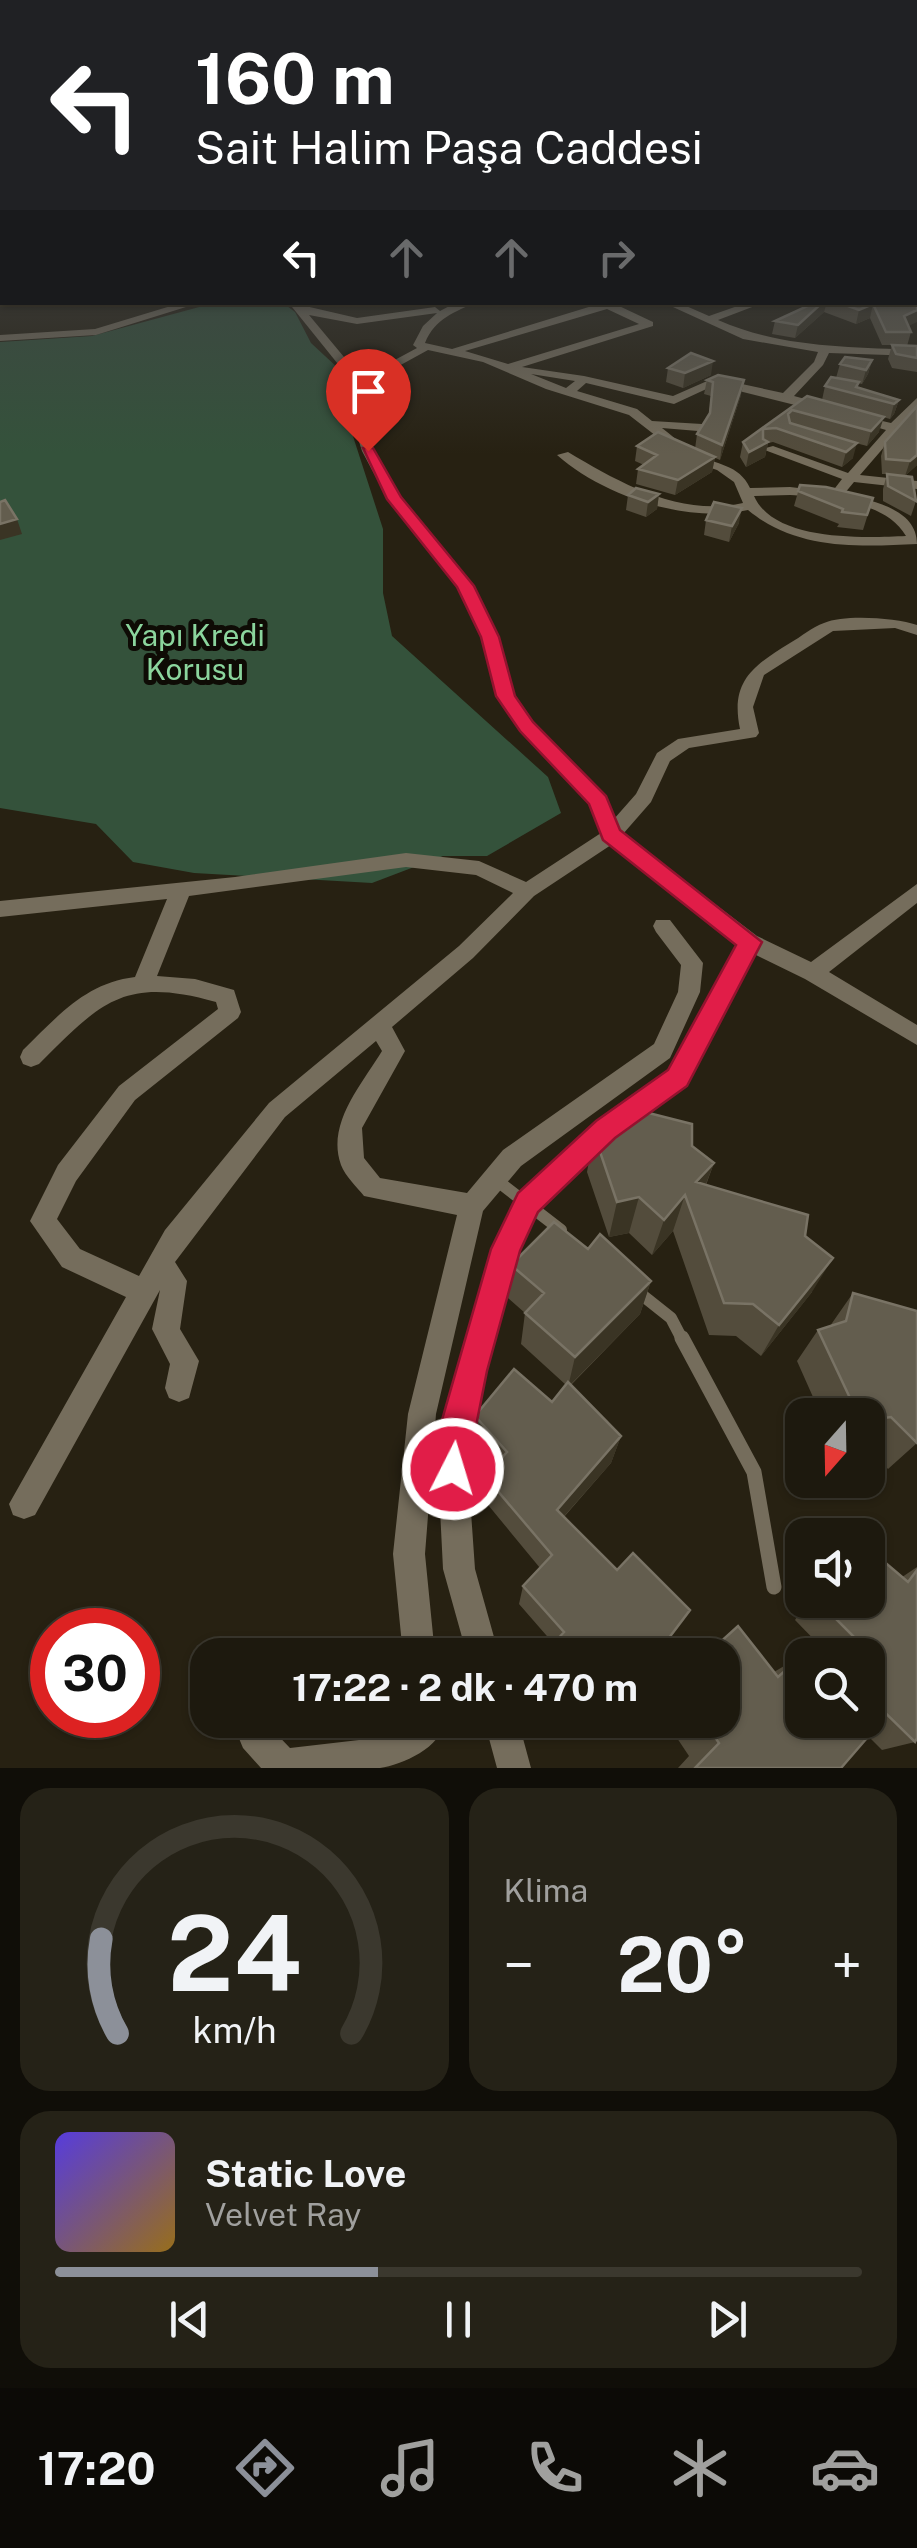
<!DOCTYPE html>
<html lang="tr">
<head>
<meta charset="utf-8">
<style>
  :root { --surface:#1d190e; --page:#252217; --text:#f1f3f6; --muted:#a0a09e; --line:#3b382e; --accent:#8c9099 }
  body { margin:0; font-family:"Public Sans",sans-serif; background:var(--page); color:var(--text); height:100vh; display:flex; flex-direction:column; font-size:38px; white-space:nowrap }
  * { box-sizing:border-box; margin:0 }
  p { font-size:32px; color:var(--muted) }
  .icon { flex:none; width:55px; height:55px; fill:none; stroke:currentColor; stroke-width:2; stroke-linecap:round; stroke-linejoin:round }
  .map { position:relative; height:1768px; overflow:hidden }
  .panel { display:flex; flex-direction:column; gap:20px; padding:20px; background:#100e08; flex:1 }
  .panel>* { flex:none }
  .top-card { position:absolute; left:0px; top:0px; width:918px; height:305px; box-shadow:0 2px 8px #0004,0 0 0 2px var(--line); background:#202124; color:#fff; overflow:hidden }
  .needle { width:65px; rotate:200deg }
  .controls { position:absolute; left:785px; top:1398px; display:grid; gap:20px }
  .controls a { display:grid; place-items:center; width:100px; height:100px; border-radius:20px; background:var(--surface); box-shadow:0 2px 8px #0004,0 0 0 2px var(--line); font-size:50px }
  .speed { position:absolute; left:30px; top:1608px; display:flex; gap:20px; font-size:50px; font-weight:700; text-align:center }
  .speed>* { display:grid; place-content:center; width:130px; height:130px; border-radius:50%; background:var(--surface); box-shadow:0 2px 8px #0004,0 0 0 2px var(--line); line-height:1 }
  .speed .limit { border:15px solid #d22; background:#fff; color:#111 }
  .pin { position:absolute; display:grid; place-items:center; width:85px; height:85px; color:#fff; margin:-102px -42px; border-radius:50% 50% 50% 0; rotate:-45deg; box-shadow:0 0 10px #0007 }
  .pin .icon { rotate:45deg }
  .me { position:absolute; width:110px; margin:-55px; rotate:5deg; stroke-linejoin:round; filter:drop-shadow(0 0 8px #0008) }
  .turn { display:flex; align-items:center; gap:35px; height:210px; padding:0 30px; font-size:45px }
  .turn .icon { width:130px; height:130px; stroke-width:2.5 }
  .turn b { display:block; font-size:70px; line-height:85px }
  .lanes { display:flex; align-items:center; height:95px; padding:0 30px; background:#0003; justify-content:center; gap:50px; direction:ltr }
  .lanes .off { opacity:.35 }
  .big { font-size:75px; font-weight:700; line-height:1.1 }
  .panel .tile { flex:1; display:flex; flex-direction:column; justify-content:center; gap:15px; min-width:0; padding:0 35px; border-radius:30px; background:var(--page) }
  .panel .dial { align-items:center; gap:0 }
  .dial svg { height:260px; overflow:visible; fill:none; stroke:var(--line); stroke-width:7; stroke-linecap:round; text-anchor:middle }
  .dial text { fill:var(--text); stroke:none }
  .song { display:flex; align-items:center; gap:30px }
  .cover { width:120px; height:120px; border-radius:15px; background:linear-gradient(135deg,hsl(250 70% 55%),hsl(40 70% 35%)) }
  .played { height:10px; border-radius:5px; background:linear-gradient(90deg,var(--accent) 40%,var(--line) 40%) }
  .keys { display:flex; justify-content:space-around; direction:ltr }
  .heat { display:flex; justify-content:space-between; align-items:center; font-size:55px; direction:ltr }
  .panel .tiles { flex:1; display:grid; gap:20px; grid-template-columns:1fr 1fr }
  .tile:last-child { grid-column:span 2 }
  .trip { position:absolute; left:190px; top:1638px; width:550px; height:100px; border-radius:30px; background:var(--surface); box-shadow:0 2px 8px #0004,0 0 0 2px var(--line); font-weight:700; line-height:100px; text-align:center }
  .dock { display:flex; height:160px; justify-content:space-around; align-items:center; background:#0c0a06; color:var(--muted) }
  .dock .icon { width:70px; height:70px }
  .dock .on { color:var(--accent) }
  .dock b { font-size:45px; color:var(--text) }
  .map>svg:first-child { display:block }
</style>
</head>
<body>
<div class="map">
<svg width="917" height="1768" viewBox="0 0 917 1768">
  <rect width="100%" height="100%" fill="#272112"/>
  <!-- green -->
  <path fill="#34523b" d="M214,303H283L295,312L311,343L353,382L366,405L350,427L383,529V593L392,636L548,777L561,813L487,856H443L372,883L194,873L133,862L96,824L0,808V342L92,336Z"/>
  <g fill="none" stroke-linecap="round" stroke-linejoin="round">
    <!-- lane-far1 -->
    <path stroke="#756d5c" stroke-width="12" d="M495,1179L561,1230
      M637,1291L671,1318L683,1341"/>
    <!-- lane -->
    <path stroke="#756d5c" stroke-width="15" d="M682,1338L754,1472L774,1587"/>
    <!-- street -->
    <path fill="#756d5c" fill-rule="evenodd" d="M917,215V221L915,222V216Z
      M915,287H917V293H915Z
      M184,302H202L96,335L0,341V335L95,329Z
      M288,302L357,318L435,307L440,311L457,302H477C455,312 435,318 425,343L452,349L605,302H623L617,305L653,322V326L522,367L584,376L673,396L714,378L783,393L814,362L818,352L743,339L662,302H677L709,316L749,302H765L718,320C781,348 849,347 917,350V356L829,353L823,365L794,396L827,405V411L823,412L715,385L674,404L586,383L577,391L637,409L652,421L702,424L704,427L698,431L662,428C673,436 684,447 696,454C716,465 739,464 750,488L790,487L832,492L842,479L762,449L773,446L848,473L886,430L852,420V414L891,423L917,398V409L860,475L917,481V489L854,482L844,494C873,501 917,509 917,544C858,547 796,550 748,510C688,524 603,496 557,455L568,452C620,483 680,517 743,503L734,482L717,470L687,460L629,415L546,389L483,362L428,350L397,367L355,370L366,384V426L374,451L400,498L473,586L498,637L513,696L533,723L605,796L614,819L636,794L657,753L678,739L740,729C730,681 753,666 790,643C801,637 812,627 824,623C845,614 896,618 917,625V635L895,628L833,631L764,675L753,707L759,733L756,737L689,748L670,761L651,802L623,834L757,936L811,962L917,884V903L829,972L917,1025V1045L805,979L754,954L686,1085L614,1137L537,1210L517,1251L472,1419L468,1469L475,1569L499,1655H467L443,1569L438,1469L444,1419L492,1249L519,1194L596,1121L670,1071L738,944L611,845L534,896L473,958L392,1027L405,1051L362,1128L364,1158L380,1178L467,1193L503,1150L654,1044L678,992L681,965L656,932L653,926L656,920H670L703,963L700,992L670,1058L521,1166L483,1211L436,1414L425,1554L435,1655H403L393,1554L408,1414L457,1215L364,1196C357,1187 345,1176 341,1165C326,1124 362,1084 382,1051L376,1041L285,1117L175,1262L187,1281L180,1329L199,1361L189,1398L179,1402L169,1398L165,1388L170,1364L152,1329L160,1290L35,1515L24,1519L13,1515L9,1504L126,1297L62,1267L30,1221L58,1165L119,1086L218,1009L216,1002C124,976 101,1002 39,1064L31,1067L23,1064L20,1057L23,1050C57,1017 85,983 135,977L167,899L0,917V901L235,877L406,853L479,861L526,882L601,833L590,804L521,731L497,696L482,637L458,587L389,502L362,451L354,426V384ZM607,309L639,324L508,364L465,351ZM437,313L423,326L413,345L417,348L391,362L349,363L309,315L357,324ZM531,374L575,381L566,388ZM790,495C827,498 885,500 906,536C864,538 774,542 754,496ZM406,867L476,875L513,893L459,946L269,1103L165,1230L139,1276L80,1249L57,1219L76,1181L135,1100L238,1018L241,1012L234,990L195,979L157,976L189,896Z
      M491,302H525L520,305Z
      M252,1720L267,1724L290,1748L359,1740L386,1732L407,1720H443C445,1746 402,1765 380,1768C342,1768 300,1768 261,1768L243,1748L238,1736L243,1724Z
      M484,1720H518L531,1768H497Z"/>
    <!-- primary -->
    <path fill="#5c7d96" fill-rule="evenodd" d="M0,270H2V280H0Z"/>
  </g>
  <!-- wall -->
  <path fill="#534c3c" d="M915,240L917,241V286H915Z
    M816,302H910L908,326L911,332L907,346H917V372L892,368L888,359L892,345H882L870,318L856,324L824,312L795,338L772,334L775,321Z
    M872,360L868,374L862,384L858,383L857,387L899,400L894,414L890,419L825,401L879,432L867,446L848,441L853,458L842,467L773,442L768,443L765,457L746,467L740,457L743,442L807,396L822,400L825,386L836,378L840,364Z
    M668,368L711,375L683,388L666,382Z
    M707,380L741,395L720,460L709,455L715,457L712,472L675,495L636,484L638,469L644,465L635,461L637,446L695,449L697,434L709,416L711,396L704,394Z
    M885,442L917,465L905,476L916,501L911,516L883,501V489L887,474H882L881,456Z
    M800,485L873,498L863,530L837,527L839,524L794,506Z
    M659,494L657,509L646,517L626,510L628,495Z
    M706,520L739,523L729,542L704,535Z
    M594,1134L692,1146L714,1163L706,1185L805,1236L812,1292L761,1356L736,1336L709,1335L673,1231L652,1255L629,1233L609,1237L587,1172Z
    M588,1249L651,1281L640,1314L571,1385L621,1436L611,1463L564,1517L617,1570L553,1643L519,1604L523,1586L540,1568L484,1500L485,1476L494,1467L474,1443L475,1416L552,1402L566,1385L521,1344L525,1313L508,1298L511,1265Z
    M853,1293L917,1443L888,1469L868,1448V1415H821L797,1361L818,1330L830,1326Z
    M917,1567V1738L915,1742L882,1750L861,1729L841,1768H678L689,1756L665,1720H722V1655H703L738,1626L774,1672L806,1653L802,1720H868V1655H829L795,1620L808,1600H868Z
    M577,1720H607L590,1738Z"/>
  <!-- shaded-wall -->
  <path fill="#3a3424" d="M823,302H827L824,312L795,338L798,325Z
    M873,304L870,318L856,324L859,310Z
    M917,310V322L900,330L904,316Z
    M872,360L868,374L862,384L866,370Z
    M713,361L711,375L683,388L685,373Z
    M744,380L741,395L720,460L722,445Z
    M899,400L894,414L890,419L894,404Z
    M884,417L879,432L867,446L871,431Z
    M768,442L765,457L746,467L749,452Z
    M857,443L853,458L842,467L846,452Z
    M917,455V465L905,476L910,461Z
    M715,457L712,472L675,495L678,480Z
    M659,494L657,509L646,517L648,502Z
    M742,508L739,523L729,542L732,526Z
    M17,519L22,534L0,540V524Z
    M714,1163L700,1199L696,1182Z
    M685,1195L673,1231L652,1255L664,1220Z
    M639,1197L629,1233L609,1237L617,1202Z
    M833,1258L812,1292L761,1356L779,1325Z
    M651,1281L640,1314L568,1387L575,1357Z
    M621,1436L611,1463L550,1532L557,1510Z"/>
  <!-- building -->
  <path fill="#635d4e" stroke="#797365" stroke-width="2.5" d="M915,240L917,241V261H915Z
    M816,302H823L798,325L775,321Z
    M837,302H910L917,305V310L904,316L911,332H886L873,304L859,310Z
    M892,345L917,346V358L896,354Z
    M691,353L713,361L685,373L668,368Z
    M845,357L872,360L866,370L840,364Z
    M718,375L744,380L722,445L697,434L710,413L713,382L707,380Z
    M831,377L859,382L856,387L899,400L894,404L825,386Z
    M807,396L884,417L871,431L792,410L788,414L790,423L857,443L846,452L776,428L763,429V439L768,442L749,452L743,442Z
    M917,406V455L910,461L886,459L885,442Z
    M658,432L715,457L678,480L638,469L657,455L637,446Z
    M887,474L912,477L916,501L888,486Z
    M800,485L826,487L873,498L867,515L842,512L843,509L798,491Z
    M636,488L659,494L648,502L628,495Z
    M5,500L17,519L0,524V502Z
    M714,502L742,508L732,526L706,520Z
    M625,1107L692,1124V1146L714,1163L696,1182L808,1215L805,1236L833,1258L779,1325L753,1304L724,1303L685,1195L664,1220L639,1197L617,1202L594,1134L616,1130Z
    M554,1222L588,1249L600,1234L651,1281L575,1357L525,1313L544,1293L511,1265Z
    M853,1293L917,1311V1443L891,1417L868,1420V1415H858L818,1330L846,1321Z
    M514,1369L552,1402L568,1382L621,1436L557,1510L617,1570L633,1553L690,1610L656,1655H543L564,1632L523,1586L552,1555L485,1476L507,1452L475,1416Z
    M868,1548L908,1582L917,1570V1738L915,1742L868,1696V1655H860L865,1648L820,1603L821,1600H868Z
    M738,1626L778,1677L802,1656V1720H854L867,1738L841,1768H695L719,1743L703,1720H722V1655H706Z
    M594,1720H607L600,1728Z"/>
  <!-- sky -->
  <linearGradient id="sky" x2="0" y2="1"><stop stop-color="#15120a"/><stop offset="0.46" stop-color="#414344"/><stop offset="1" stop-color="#414344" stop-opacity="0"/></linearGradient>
  <rect width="917" height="454" fill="url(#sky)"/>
  <!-- route -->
  <path fill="#e11d48" stroke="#92132f" stroke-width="2.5" d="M363,448H373L401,497L474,586L499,637L515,696L533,722L606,796L620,830L762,942L687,1086L615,1138L538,1212L520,1251L487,1371L465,1481L453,1486L441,1481L436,1469L442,1420L491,1249L518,1193L596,1121L668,1070L736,945L603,840L589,804L520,731L496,696L481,637L457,587L387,499Z"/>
  <g text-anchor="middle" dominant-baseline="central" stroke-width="10" stroke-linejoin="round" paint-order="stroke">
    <!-- park labels -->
    <g font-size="30" fill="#8bd59d" stroke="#0e0b05">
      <text x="195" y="635">Yapı Kredi<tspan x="195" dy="34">Korusu</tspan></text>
    </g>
  </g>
</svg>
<div class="controls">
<a><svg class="needle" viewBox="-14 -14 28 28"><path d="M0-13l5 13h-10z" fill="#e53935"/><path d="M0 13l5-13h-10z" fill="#a0a09e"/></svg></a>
<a><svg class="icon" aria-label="sound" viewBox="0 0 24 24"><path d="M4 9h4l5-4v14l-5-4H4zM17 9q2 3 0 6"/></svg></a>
<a><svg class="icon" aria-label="search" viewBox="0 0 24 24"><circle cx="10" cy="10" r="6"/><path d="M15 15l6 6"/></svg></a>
</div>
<div class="speed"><div class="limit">30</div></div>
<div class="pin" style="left:368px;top:451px;background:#d93025"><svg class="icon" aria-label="arrive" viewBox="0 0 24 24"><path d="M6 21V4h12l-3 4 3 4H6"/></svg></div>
<svg class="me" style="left:453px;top:1469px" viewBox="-20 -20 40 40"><circle r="17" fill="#e11d48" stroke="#fff" stroke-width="3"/><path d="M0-11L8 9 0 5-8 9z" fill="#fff"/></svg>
<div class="trip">17:22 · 2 dk · 470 m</div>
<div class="top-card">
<div class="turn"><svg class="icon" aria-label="left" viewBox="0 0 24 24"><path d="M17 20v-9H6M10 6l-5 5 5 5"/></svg><div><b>160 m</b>Sait Halim Paşa Caddesi</div></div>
<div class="lanes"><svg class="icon" aria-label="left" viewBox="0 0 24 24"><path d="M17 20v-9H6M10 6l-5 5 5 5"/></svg><svg class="icon off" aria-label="ahead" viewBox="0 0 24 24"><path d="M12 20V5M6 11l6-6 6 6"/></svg><svg class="icon off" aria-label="ahead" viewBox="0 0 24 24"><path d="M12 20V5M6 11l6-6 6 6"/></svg><svg class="icon off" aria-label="right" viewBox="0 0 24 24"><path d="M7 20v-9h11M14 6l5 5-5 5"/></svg></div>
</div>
</div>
<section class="panel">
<div class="tiles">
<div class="tile dial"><svg viewBox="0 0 100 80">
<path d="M14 69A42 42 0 1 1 86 69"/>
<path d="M14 69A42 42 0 0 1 9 40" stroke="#8c9099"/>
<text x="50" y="56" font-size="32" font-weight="700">24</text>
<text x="50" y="72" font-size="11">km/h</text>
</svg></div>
<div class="tile"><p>Klima</p>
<div class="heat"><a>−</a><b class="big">20°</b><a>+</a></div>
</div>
<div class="tile">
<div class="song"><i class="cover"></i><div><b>Static Love</b><p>Velvet Ray</p></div></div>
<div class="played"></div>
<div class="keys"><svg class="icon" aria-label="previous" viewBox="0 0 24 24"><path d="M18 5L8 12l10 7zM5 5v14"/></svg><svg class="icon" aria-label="pause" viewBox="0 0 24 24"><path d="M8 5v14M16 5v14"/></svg><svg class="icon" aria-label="next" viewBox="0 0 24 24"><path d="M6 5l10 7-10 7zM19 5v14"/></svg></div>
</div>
</div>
</section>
<nav class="dock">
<b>17:20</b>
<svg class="icon on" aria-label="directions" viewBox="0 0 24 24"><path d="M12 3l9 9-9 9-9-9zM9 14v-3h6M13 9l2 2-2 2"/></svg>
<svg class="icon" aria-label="music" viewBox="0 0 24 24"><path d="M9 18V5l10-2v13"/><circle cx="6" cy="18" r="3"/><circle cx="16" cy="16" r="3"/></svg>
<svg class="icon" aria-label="phone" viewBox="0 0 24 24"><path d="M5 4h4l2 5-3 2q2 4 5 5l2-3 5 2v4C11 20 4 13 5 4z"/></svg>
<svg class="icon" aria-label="climate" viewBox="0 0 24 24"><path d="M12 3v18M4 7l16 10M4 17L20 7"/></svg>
<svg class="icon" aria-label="car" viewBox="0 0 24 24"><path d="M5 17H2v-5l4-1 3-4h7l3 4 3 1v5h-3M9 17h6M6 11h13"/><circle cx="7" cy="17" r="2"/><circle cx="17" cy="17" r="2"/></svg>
</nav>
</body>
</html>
